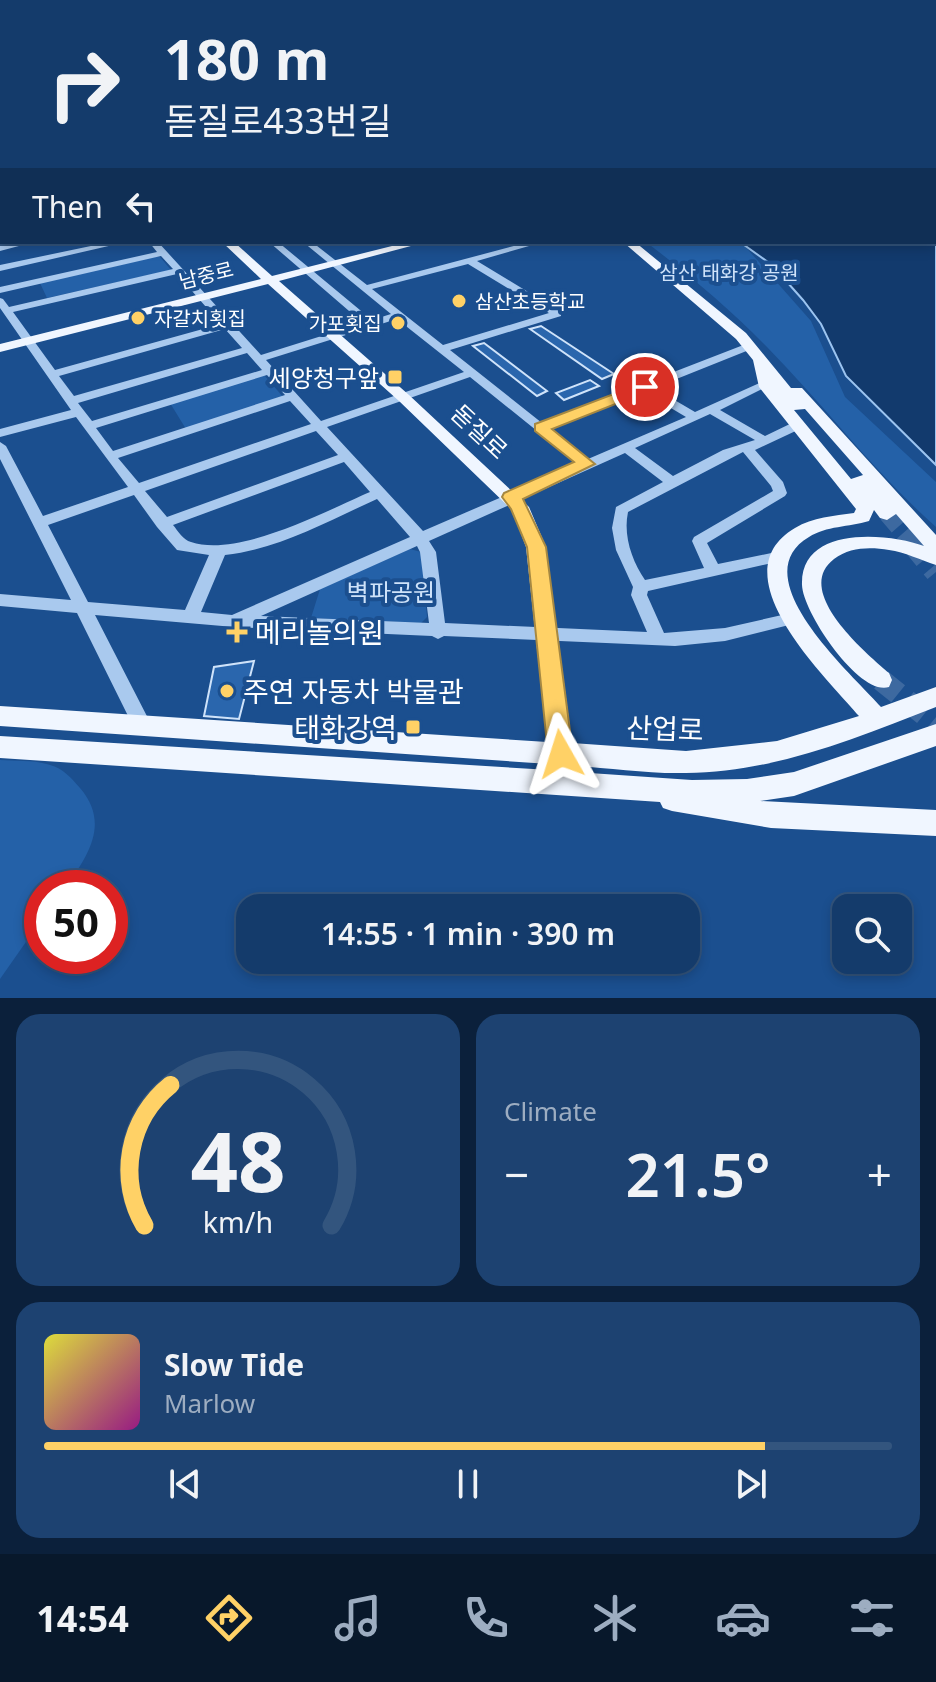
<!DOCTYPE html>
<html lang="en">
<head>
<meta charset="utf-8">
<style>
  :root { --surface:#143b6b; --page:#1d4271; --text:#f1f3f6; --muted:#9dadc1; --line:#33557e; --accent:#ffd166 }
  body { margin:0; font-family:"Noto Sans","Noto Sans KR",sans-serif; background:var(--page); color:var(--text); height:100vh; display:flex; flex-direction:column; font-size:30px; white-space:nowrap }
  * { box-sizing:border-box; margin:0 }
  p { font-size:26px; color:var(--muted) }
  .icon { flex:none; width:44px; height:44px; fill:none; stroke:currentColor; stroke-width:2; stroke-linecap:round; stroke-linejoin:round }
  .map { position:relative; height:998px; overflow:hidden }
  .details { display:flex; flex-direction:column; gap:16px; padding:16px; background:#0b203b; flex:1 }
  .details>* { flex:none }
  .hud { position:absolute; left:0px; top:0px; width:936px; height:244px; box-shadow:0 4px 12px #0003,0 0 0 2px var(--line); background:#143b6b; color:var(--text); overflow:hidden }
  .controls { position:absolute; left:832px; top:894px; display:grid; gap:16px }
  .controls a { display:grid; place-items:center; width:80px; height:80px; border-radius:16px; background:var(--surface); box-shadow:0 4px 12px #0003,0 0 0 2px var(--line); font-size:40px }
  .speed { position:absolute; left:24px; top:870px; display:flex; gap:16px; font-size:40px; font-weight:700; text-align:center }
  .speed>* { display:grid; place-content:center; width:104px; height:104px; border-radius:50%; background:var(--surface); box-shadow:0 4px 12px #0003,0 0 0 2px var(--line); line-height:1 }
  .speed .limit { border:12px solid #d22; background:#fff; color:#111 }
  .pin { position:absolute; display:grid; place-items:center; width:68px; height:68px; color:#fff; margin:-34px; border:4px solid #fff; border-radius:50%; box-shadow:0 2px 8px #0007 }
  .me { position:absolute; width:88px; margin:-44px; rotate:354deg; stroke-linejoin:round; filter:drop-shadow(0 0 6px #0008) }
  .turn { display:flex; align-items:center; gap:28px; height:168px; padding:0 32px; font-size:36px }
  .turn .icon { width:104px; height:104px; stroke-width:2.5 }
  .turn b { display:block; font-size:56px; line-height:68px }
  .then { display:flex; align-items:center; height:76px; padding:0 32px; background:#0003; gap:16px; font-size:30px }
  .big { font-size:60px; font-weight:600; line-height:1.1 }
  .details .widget { flex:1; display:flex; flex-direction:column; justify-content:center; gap:12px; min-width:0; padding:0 28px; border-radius:24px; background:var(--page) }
  .details .dial { align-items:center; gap:0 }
  .dial svg { height:208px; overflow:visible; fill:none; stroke:var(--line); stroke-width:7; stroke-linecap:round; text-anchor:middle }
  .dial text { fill:var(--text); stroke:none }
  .song { display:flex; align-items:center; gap:24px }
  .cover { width:96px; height:96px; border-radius:12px; background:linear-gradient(135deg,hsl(60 70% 55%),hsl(310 70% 35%)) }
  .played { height:8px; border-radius:4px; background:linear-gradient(90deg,var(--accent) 85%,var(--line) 85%) }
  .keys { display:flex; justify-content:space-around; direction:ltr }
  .heat { display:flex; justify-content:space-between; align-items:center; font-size:44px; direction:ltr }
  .details .tiles { flex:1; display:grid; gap:16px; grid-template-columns:1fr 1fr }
  .widget:last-child { grid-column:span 2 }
  .trip { position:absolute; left:236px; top:894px; width:464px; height:80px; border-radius:24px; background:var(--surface); box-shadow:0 4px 12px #0003,0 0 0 2px var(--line); font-weight:600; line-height:80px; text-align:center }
  .menu { display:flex; height:128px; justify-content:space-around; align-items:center; background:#08182b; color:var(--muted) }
  .menu .icon { width:56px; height:56px }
  .menu .current { color:var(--accent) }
  .menu b { font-size:36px; color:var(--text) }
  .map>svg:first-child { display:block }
</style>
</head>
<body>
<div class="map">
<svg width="936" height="998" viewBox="0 0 936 998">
  <rect width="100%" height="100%" fill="#1b4f8f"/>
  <!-- green -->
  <path fill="#2461a8" d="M646,242L743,244L811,321L845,397L936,482V527C874,472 825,406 767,347C730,309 688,274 646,242Z
    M155,257H160L171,270L47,298L40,283Z
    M264,375L284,398L186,429L170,403Z
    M410,549L421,552L427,617L421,623L311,618L320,589Z
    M0,760C16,761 35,760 50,765C63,768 71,778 80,788C110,823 89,855 65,888H42V919L0,979Z"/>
  <!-- water -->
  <path fill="#123a6d" stroke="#9cc4f0" stroke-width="2" d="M934,233L936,234V465L846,376L821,324L803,300L772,265L740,242H934Z"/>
  <!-- building -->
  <path fill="#2a66ad" stroke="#cfe3fa" stroke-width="2" d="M541,326L614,374L602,379L530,329Z
    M484,343L547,391L537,396L473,346Z
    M654,357L663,363L631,376L622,369Z
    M590,380L599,386L564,400L556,393Z
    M254,661L239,719L204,716L214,667Z"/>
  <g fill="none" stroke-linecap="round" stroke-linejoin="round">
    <!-- major-tunnel-far1 -->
    <path stroke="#3d69a0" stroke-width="17" stroke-dasharray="17 8" stroke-linecap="butt" d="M887,514L913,544"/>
    <!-- major-tunnel -->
    <path stroke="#3d69a0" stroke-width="22" stroke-dasharray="22 11" stroke-linecap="butt" d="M911,542L936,572
      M881,680L936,724"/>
    <!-- minor -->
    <path fill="#a9c9ee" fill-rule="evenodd" d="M0,105H2V109H0Z
      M0,127H2V131H0Z
      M0,145H2V149H0Z
      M0,156H2V160H0Z
      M0,167H2V171H0Z
      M0,178H2V182H0Z
      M0,190H2V194H0Z
      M17,242H34L0,251V245Z
      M110,242H126L0,271V265Z
      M149,242H158L261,355L363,323L269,242H278L372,320L391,314L303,242H312L367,285L529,242H543L477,261L561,312V316L450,350L542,423L746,344H754V348L654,388L695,412L764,381L770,384L768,386L720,410L765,436L794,422H802L804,425L802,428L755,450L783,482L787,493L785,496L707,543L718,564L781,551L786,552L789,556L786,560L781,561L648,591L647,595L664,633L725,628L791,613L797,615L799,619L797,623L725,641L675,646L444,636L438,639L432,636L234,627L95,615L152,726L150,732L143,734L136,732L77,613L0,606V594L71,600L0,459V442L6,446L43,516L128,487L76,417L0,437V429L71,410L0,308V298L3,299L9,307L173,269L161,256L0,293V287L157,252ZM468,264L549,313L443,345L372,289ZM177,274L221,324L55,370L13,312ZM397,319L464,372L321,421L266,360ZM225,329L242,348L74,396L59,376ZM247,353L262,370L92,421L78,403ZM267,375L285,395L113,451L96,428ZM470,377L578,464L423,531L327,427ZM644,392L686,417L588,459L550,429ZM290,401L311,424L139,483L118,458ZM710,414L755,440L723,450L673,476L635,448ZM316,431L338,455L167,517L145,491ZM743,452L771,486L773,491L694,537L692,541L704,568L645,580C632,561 623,536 628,512ZM625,453L663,482L616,507L612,528L616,550L633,587L631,595L647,632L445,623L436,552L429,541ZM344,462L370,492C326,511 238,558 191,542C183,540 178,531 173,525ZM134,495L157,527L177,550L209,555L185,610L88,602L48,525ZM377,499L410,537L232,615L201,612L225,555C279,549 328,521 377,499ZM417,546L420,552L429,623L261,616Z"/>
    <!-- major -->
    <path fill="#f0f6ff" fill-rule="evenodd" d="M0,115H2V119H0Z
      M934,180L936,181V187L934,186Z
      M0,209H2V215H0Z
      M222,242H234L272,276L408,242H426L279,281L409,395L529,507L546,547L572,743L686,751L777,741L859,716C825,676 717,574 795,528C813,517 834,516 854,513L856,509L759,387L753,360L736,339L623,242H635L746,333L791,388H802L936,535V565C920,560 905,552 889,550C870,547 850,547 834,559C792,591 866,653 889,673L892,680L889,687C860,697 803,613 802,585C800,525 888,533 924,546L896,514L887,520L880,518L874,510L869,521C849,527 826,526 809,537C741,577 852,674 881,707L936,687V707C854,739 775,772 686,773C649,774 611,768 575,766V772L692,780L747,779L794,772L936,724V746L794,796L760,801L936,810V836L771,828L672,811L663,808L660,802L0,758V736L550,770L549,764L0,726V706L547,742L526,547L512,510L399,401L268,284L0,352V344L261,279ZM805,409L863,475L851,479L794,410Z"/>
  </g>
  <!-- sky -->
  <linearGradient id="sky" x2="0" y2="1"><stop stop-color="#0f2b4f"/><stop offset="0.42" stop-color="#39639b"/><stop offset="1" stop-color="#39639b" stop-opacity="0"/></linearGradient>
  <rect width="936" height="242" fill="url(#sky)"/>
  <!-- route -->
  <path fill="#ffd166" stroke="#a68842" stroke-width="2" d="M645,382L653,387L651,390L552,429L595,464L523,499L546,547L573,754L570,762L561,765L552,762L548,754L527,547L511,509L502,497L504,493L574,462L535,431V424Z"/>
  <!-- markers -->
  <g fill="#ffd166" stroke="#1b4f8f" stroke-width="3">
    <circle cx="459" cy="301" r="8"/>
    <circle cx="138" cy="318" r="8"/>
    <circle cx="398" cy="323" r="8"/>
    <rect x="387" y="369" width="16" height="16" rx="4"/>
    <path d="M233 620h8v8h8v8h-8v8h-8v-8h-8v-8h8z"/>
    <circle cx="227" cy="691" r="8"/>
    <rect x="405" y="719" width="16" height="16" rx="4"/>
  </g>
  <g text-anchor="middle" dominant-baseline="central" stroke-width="8" stroke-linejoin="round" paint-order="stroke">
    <!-- far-park labels -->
    <g font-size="20" fill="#cfe3fa" stroke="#1b4f8f">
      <text x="729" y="272">삼산 태화강 공원</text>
    </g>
    <!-- far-street labels -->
    <g font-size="20" fill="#fff" stroke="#1b4f8f">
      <text transform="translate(206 275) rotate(-14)">남중로</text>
    </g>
    <!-- far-poi labels -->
    <g font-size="20" fill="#fff" stroke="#1b4f8f" text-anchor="start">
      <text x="475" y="301">삼산초등학교</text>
      <text x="154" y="318">자갈치횟집</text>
      <text x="382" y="323" text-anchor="end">가포횟집</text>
    </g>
    <!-- poi labels -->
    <g font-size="24" fill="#fff" stroke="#1b4f8f" text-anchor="end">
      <text x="379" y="377">세양청구앞</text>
    </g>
    <!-- street labels -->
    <g font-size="24" fill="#fff" stroke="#1b4f8f">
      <text transform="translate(480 431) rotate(43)">돋질로</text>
    </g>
    <!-- park labels -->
    <g font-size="24" fill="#cfe3fa" stroke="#1b4f8f">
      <text x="391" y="591">벽파공원</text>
    </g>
    <!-- near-poi labels -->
    <g font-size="28" fill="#fff" stroke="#1b4f8f" text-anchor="start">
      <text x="255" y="632">메리놀의원</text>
      <text x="243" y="691">주연 자동차 박물관</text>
      <text x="397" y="727" text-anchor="end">태화강역</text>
    </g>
    <!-- near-street labels -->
    <g font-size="28" fill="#fff" stroke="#1b4f8f">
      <text transform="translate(665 728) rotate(2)">산업로</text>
    </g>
  </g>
</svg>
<div class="controls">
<a><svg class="icon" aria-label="search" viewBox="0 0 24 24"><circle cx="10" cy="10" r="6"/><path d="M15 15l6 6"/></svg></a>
</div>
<div class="speed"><div class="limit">50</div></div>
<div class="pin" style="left:645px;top:387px;background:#d93025"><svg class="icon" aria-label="arrive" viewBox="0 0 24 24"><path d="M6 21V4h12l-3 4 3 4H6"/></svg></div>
<svg class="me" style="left:561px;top:754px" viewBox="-20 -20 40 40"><path d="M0-17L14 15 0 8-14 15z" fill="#ffd166" stroke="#fff" stroke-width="4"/></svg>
<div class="trip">14:55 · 1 min · 390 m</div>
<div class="hud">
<div class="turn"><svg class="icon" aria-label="right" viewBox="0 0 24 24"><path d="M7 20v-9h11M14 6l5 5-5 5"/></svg><div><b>180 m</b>돋질로433번길</div></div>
<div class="then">Then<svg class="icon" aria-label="left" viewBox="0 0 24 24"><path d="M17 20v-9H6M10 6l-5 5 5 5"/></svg></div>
</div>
</div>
<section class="details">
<div class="tiles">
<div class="widget dial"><svg viewBox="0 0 100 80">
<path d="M14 69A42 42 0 1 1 86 69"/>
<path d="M14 69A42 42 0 0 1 24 15" stroke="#ffd166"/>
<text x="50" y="56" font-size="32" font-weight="700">48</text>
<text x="50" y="72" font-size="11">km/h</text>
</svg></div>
<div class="widget"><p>Climate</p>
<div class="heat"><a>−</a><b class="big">21.5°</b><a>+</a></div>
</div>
<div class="widget">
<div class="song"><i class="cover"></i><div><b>Slow Tide</b><p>Marlow</p></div></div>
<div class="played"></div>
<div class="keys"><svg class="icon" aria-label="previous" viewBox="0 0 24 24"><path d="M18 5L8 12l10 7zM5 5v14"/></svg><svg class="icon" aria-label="pause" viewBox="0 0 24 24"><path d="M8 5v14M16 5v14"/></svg><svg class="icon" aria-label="next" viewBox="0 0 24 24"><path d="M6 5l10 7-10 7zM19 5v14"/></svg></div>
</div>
</div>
</section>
<nav class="menu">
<b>14:54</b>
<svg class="icon current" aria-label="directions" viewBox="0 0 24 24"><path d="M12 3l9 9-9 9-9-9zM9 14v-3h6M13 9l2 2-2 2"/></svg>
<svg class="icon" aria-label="music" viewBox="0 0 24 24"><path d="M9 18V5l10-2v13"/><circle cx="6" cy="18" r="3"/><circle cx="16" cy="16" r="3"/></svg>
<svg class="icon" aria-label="phone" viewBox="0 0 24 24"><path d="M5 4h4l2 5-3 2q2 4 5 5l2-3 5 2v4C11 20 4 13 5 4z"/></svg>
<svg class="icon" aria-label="climate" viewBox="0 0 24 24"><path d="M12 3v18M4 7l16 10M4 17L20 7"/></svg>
<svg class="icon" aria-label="car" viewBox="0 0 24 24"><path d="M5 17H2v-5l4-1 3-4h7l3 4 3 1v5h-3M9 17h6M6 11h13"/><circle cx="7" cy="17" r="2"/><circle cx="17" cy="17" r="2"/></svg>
<svg class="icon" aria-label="filters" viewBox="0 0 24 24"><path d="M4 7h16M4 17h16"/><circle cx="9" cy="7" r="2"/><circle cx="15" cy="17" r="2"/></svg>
</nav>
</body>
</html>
